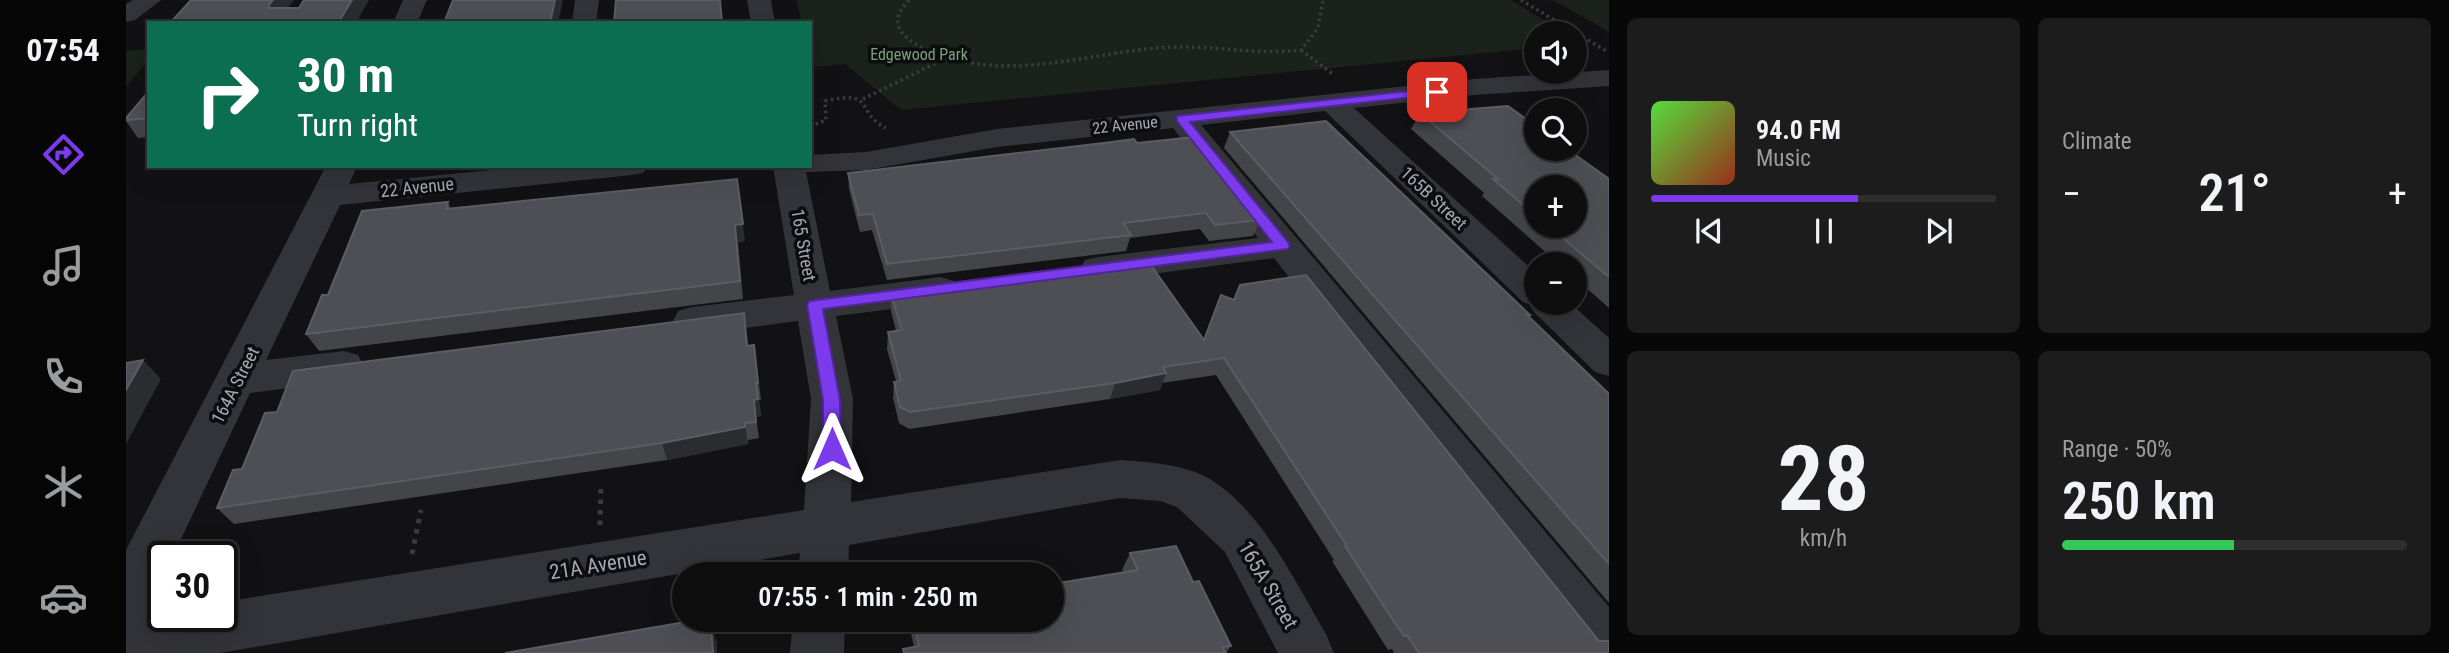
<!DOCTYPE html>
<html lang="en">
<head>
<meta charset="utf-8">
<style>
  :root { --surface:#0e0e0f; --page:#1c1c1d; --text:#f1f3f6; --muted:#9b9c9e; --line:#2e2e2f; --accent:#7c3aed }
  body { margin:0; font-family:"Roboto Condensed",sans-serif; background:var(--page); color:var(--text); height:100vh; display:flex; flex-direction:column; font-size:26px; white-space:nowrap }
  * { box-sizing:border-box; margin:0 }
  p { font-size:23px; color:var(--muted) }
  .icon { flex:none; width:38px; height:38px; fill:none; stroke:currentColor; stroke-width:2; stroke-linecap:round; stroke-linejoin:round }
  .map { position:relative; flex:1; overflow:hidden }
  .panel { display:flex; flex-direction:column; gap:18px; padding:18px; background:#080808; width:840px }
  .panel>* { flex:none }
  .hud { position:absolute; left:21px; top:21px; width:665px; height:147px; border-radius:0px; box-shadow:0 7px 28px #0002,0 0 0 2px var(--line); background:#0b6e4f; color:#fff; overflow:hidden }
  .buttons { position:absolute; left:1398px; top:21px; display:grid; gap:14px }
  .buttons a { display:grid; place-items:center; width:63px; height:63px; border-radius:50%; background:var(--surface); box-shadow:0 7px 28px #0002,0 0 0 2px var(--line); font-size:35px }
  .speed { position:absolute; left:21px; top:541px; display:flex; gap:14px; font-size:35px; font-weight:700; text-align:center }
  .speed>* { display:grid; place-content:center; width:91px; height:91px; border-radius:50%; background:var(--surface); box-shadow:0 7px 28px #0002,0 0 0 2px var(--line); line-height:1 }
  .speed .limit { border:4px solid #111; border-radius:10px; background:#fff; color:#111 }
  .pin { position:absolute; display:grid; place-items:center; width:60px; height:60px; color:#fff; margin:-30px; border-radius:14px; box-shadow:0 4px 10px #0006 }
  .me { position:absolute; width:77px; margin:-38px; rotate:0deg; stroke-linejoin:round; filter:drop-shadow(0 0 5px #0008) }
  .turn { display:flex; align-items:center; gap:24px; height:147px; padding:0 35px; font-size:32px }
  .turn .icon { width:91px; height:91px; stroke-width:2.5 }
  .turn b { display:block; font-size:49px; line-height:60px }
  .big { font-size:52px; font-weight:600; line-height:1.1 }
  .panel .widget { flex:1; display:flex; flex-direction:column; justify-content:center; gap:10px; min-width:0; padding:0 24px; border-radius:10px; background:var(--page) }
  .panel .dial { align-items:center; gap:0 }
  .dial b { font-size:91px; line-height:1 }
  .song { display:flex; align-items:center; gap:21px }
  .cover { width:84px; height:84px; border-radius:10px; background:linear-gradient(135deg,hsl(110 70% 55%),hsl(10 70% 35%)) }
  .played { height:7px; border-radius:4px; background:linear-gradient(90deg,var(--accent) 60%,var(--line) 60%) }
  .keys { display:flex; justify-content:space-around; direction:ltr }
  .heat { display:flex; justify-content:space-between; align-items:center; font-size:38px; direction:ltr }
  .charge { height:10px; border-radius:5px; background:linear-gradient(90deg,#34c759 50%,var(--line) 0) }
  .panel .tiles { flex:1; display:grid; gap:18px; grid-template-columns:repeat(2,1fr) }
  .trip { position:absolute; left:546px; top:562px; width:392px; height:70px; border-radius:35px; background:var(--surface); box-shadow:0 7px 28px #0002,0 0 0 2px var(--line); font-weight:600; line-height:70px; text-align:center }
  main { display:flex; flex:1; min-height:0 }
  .menu { display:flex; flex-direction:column; width:126px; justify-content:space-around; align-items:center; background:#060606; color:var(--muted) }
  .menu .icon { width:49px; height:49px }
  .menu .on { color:var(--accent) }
  .menu b { font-size:32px; color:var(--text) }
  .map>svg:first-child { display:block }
</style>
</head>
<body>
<main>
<nav class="menu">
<b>07:54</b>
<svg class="icon on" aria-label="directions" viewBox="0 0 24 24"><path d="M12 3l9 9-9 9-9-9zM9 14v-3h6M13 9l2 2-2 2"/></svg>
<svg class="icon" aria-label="music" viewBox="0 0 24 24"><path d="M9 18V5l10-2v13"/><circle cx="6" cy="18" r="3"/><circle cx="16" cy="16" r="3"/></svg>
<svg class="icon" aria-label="phone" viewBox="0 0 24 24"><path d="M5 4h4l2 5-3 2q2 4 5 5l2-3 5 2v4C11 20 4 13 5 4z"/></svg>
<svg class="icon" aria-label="climate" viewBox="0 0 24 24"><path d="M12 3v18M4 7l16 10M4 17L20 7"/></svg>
<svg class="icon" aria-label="car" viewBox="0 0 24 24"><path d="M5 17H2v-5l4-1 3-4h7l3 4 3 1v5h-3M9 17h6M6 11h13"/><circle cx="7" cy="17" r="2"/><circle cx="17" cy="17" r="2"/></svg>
</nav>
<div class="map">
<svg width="1483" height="653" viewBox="0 0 1483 653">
  <rect width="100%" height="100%" fill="#121214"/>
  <!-- green -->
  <path fill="#1a221b" d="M670,0H1385L1439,33H1410V48L775,110L719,64L689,67L684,51V23H676Z
    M1427,0H1483V32Z
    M23,49V59L0,87V51Z"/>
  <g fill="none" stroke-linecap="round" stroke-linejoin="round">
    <!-- path-far1 -->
    <path stroke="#393b40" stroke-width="3.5" stroke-dasharray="2.5 3.5" stroke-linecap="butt" d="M783,0C772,12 766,23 779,36C788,45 800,50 811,54C890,83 968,50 1048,47C1090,46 1132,55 1175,50L1192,28L1197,0
      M1395,0L1482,52
      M1175,50L1208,75
      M737,99L820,58
      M684,126L700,120L699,101C751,89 728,112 760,128"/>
    <!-- path -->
    <path stroke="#393b40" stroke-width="5" stroke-dasharray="4.5 6" stroke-linecap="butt" d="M474,525L475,484
      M286,554L295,510"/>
    <!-- minor -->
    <path fill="#333439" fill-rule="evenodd" d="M7,0H35L9,20L0,22V4Z
      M277,0H301L291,23H267Z
      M449,0H473L470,23H446Z
      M621,0H645L649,23H625Z
      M1483,70V86L1348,95L1228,108L1410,273V303H1444L1483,338V376L1469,372L1408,312L1403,304L1397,302L1199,111L1075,125L1483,607V653H1454L1148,258L972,281L959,278L954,269L959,260L972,257L1132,238L1047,128L871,147L740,170L680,172L704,291L815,277L828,281L833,290L828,299L815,303L710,316L727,399L725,502L994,460C1023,462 1058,464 1084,479C1137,512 1169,582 1200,634L1208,653H1152L1099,552L1051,507L1034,501L994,498L723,545L722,574H672L674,553L94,653H0V550L200,166H231L223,184L407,166H521L517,173L506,175L214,205L140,360L218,351L232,355L238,366L232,377L218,381L124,393L47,556H37V579L21,613L37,611V616H96V602L678,510L685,399L672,321L566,335L552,331L547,321L552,311L566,307L668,295L647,166H684V155L740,152L871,129L1348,79Z
      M667,620H719L718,653H664Z"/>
  </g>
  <!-- wall -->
  <path fill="#434549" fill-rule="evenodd" d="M23,91V137L12,138L0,121V118Z
    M1294,113L1483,179V308L1449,278V264H1433L1356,196L1358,193L1285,129ZM1410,187L1449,226H1410Z
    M1104,132L1404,315L1402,317L1483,394V603L1098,148Z
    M1011,143L1134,220L1127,236L1083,241L1074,229L1004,238L1000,251L761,280L746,230L734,232L723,189L722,173Z
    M322,202L325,209L619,241L612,242L617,299L193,351L180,334L202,295Z
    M1114,285L1483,653H1268L1266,649L1262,650L1206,561L1208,560L1090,375L1036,383L1034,390L984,399L783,429L773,423L767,398L768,382L770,381L761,349L762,332L770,331L765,311V295L1078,339L1095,295L1107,300Z
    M618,313L622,346L628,345L635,400H633L635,416L630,417L633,438L622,440V444L541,460L108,524L91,508L151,412Z
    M1004,553L1067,582L1105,646L1100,653H777V649L788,647L782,620H926L997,572L996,570Z"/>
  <!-- shaded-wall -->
  <path fill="#2b2c2f" d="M147,0H168L152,21L143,8V5Z
    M226,0H243L230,23H212Z
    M429,0H437L432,23H424Z
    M611,179L619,241L612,242L617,299L609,225Z
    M17,360L35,379L0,444V390Z
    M1040,373L1034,390L984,399L989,383Z
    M630,383L635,416L630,417L633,438L628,400Z
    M619,423L622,444L541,460L536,443Z
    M585,627L591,642V653H587V652Z"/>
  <!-- building -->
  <path fill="#4d4f55" stroke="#5b5d64" stroke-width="2" d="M65,0H147L143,5V8H173L178,0H226L212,23H44Z
    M327,0H429L424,23H318Z
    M490,0H594L596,23H488Z
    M23,91V118L0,120V118Z
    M1382,106L1410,126V149H1441L1483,179V277L1422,226H1449V187H1410V216L1367,179H1372L1294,113Z
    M1200,121L1404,315H1401L1483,394V564L1104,132Z
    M1068,137L1134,220L1089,225L1080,213L997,223L1005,235L761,264L747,214L733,215L722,173L978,143L1008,139L1011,143Z
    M611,179L617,224L609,225L614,281L180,334L196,295H202L236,211L322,202L320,209Z
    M1022,261L1078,340L1095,295L1108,300L1114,285L1180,275L1473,641H1483V653H1293L1281,635L1278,636L1259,608L1219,546H1221L1098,358L1037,367L1040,373L989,383L784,412L774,407L768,382L775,381L762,332L776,330L765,295Z
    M618,313L621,346L628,345L632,383H630L632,399L628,400L630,422L619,423V427L536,443L91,508L107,470L116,469L139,413L151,412L167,371Z
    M17,360L0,390V363Z
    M1050,546L1067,582L1073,581L1105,646L1096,647L1100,653H778L777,649L793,646L787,620H926V584L1012,570L1004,553Z
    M914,571L916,574H897Z
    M571,620H576L585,627L587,652L578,653H379Z"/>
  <!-- route -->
  <path fill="#7c3aed" stroke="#51269a" stroke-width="2" d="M1311,88L1316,92L1315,94L1064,122L1162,242L1164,246L1162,249L697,309L714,400L715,449L712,454L706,456L699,454L697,449V400L681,305L683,301L1146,242L1051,121V116Z"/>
  <g text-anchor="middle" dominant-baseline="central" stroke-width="7" stroke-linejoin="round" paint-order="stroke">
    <!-- far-park labels -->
    <g font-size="16" fill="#78a279" stroke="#0d0d0f">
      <text x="793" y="54">Edgewood Park</text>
    </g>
    <!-- far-street labels -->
    <g font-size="16" fill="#a2a9b5" stroke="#0d0d0f">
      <text transform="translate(999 125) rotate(-6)">22 Avenue</text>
    </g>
    <!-- street labels -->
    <g font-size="18" fill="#a2a9b5" stroke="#0d0d0f">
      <text transform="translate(291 187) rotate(-6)">22 Avenue</text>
      <text transform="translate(1308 198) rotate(43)">165B Street</text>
      <text transform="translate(678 245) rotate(80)">165 Street</text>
      <text transform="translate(109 385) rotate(-63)">164A Street</text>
    </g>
    <!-- near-street labels -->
    <g font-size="21" fill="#a2a9b5" stroke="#0d0d0f">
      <text transform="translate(472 565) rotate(-9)">21A Avenue</text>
      <text transform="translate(1142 585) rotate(60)">165A Street</text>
    </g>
  </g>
</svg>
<div class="buttons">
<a><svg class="icon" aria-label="sound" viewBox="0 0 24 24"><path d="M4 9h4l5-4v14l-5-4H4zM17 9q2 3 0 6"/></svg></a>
<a><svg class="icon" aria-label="search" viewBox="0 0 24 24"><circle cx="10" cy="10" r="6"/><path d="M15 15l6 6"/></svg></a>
<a>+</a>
<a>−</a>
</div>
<div class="speed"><div class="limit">30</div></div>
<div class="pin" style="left:1311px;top:92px;background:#d93025"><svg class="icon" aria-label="arrive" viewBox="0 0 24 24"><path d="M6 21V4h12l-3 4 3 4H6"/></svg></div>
<svg class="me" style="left:706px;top:449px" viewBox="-20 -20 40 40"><path d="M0-17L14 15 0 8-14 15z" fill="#7c3aed" stroke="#fff" stroke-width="4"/></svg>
<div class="trip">07:55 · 1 min · 250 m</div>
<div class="hud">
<div class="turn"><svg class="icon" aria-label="right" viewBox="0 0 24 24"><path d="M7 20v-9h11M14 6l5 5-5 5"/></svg><div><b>30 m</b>Turn right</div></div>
</div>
</div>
<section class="panel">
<div class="tiles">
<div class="widget">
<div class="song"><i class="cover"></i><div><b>94.0 FM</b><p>Music</p></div></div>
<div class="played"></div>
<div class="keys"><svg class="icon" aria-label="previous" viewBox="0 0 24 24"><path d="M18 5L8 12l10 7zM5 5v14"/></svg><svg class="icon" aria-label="pause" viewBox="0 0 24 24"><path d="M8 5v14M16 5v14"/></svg><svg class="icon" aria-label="next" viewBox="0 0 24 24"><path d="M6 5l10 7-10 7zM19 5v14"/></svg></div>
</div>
<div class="widget"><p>Climate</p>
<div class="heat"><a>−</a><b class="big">21°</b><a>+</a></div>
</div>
<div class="widget dial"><b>28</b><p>km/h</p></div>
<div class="widget"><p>Range · 50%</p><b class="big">250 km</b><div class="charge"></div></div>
</div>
</section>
</main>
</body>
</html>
